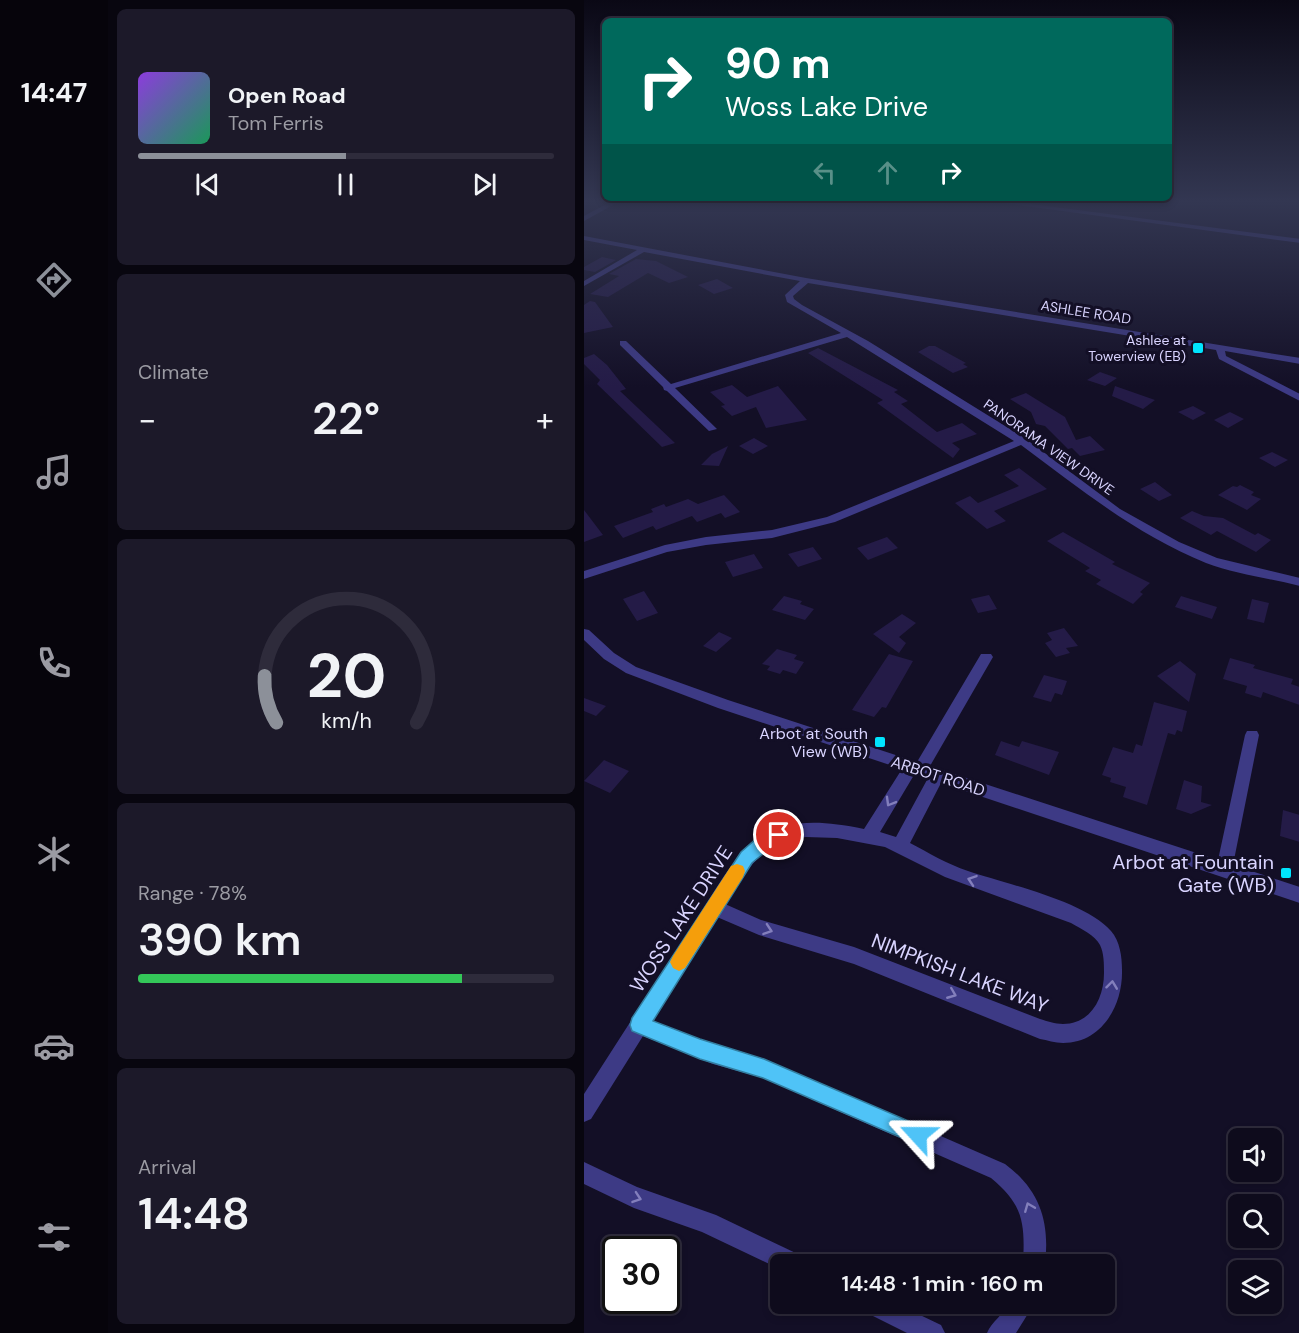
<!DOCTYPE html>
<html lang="en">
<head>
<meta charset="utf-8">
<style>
  :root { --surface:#0e0b1c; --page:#1c1929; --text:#f1f3f6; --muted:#9b9ba3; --line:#2e2b3b; --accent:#8c9099 }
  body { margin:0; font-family:"DM Sans",sans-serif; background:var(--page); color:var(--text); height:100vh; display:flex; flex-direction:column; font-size:22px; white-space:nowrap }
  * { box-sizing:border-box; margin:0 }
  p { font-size:20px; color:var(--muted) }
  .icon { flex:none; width:33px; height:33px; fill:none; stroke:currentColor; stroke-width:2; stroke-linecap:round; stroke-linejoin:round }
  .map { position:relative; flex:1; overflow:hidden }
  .drawer { display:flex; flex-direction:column; gap:9px; padding:9px; background:#08060f; width:476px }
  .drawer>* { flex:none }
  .hud { position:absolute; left:18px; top:18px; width:570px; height:183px; border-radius:9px; box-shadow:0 3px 9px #0003,0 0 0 2px var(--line); background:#00695c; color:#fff; overflow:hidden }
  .controls { position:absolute; left:644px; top:1128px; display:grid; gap:12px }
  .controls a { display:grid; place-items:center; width:54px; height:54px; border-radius:9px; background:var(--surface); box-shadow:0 3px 9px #0003,0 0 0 2px var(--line); font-size:30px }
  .speed { position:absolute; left:18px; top:1236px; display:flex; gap:12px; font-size:30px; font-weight:700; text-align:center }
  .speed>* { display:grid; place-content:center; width:78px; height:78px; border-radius:50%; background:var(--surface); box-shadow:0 3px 9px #0003,0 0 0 2px var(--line); line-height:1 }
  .speed .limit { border:3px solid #111; border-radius:9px; background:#fff; color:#111 }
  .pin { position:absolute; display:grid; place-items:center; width:51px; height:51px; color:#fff; margin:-26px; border:3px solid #fff; border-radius:50%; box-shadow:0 2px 6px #0007 }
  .me { position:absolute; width:66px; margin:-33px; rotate:294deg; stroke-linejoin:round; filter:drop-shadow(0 0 4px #0008) }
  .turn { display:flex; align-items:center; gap:21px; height:126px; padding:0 24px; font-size:27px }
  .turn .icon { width:78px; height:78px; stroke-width:2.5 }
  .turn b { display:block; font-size:42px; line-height:51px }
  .lanes { display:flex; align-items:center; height:57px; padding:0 24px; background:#0003; justify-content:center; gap:30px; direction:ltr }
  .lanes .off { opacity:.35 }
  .big { font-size:45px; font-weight:600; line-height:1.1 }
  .drawer .card { flex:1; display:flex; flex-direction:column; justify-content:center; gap:9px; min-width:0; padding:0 21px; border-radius:9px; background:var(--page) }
  .drawer .dial { align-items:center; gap:0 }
  .dial svg { height:156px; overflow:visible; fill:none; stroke:var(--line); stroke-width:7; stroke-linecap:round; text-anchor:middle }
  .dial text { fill:var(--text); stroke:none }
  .song { display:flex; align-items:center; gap:18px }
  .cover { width:72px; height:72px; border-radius:9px; background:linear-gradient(135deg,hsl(270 70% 55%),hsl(150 70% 35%)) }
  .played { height:6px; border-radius:3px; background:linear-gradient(90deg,var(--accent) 50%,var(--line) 50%) }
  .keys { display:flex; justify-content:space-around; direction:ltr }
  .heat { display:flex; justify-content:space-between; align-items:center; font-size:33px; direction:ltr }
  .charge { height:9px; border-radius:4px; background:linear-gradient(90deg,#34c759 78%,var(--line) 0) }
  .trip { position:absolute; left:186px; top:1254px; width:345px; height:60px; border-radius:9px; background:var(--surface); box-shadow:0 3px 9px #0003,0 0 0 2px var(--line); font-weight:600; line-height:60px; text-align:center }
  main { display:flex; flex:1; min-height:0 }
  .menu { display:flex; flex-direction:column; width:108px; justify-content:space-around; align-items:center; background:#06040b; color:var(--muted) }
  .menu .icon { width:42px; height:42px }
  .menu .current { color:var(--accent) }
  .menu b { font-size:27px; color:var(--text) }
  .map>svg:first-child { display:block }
</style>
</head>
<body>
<main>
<nav class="menu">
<b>14:47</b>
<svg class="icon current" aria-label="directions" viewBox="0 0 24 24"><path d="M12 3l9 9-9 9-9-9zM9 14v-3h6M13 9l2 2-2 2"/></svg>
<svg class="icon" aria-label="music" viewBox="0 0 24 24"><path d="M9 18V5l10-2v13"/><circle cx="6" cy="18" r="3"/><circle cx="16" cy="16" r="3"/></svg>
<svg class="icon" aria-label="phone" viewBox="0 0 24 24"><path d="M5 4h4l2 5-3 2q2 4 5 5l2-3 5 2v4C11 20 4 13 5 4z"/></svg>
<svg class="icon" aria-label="climate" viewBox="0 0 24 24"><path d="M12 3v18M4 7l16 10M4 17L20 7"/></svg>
<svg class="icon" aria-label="car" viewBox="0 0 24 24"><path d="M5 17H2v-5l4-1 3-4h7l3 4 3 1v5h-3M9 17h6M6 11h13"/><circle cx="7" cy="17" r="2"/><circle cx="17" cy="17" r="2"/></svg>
<svg class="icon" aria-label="filters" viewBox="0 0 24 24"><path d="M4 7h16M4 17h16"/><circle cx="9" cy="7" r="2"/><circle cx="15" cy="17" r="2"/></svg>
</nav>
<section class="drawer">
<div class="card">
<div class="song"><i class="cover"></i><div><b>Open Road</b><p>Tom Ferris</p></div></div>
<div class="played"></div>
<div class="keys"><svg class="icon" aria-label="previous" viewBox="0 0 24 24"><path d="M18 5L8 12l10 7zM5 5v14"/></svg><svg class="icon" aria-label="pause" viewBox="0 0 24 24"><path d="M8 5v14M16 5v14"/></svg><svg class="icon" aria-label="next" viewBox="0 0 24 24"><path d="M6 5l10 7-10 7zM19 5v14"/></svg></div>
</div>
<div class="card"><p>Climate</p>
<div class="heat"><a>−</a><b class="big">22°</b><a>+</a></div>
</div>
<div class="card dial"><svg viewBox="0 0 100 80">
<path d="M14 69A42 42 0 1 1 86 69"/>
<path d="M14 69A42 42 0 0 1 8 45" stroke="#8c9099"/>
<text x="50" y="56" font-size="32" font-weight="700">20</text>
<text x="50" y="72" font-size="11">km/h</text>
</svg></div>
<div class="card"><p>Range · 78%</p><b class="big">390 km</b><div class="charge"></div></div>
<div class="card"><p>Arrival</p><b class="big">14:48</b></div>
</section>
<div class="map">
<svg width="716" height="1333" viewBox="0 0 716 1333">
  <rect width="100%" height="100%" fill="#130f26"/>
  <!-- building -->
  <path fill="#241b47" d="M18,257L32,260L11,272L0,270V267Z
    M52,259L72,261L104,277L85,283L64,273L24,297L6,294L35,276L25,274Z
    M133,279L149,288L130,294L114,285Z
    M6,301L11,302L29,327L0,333V305Z
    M345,346H351L382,363L379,364L384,367L369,373L334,352Z
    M234,348L314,390L310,392L324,401L317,404L353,432L378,423L393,434L368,443L376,449L369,458L293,403L299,400L224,353Z
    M10,354L23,365L42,389L36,391L91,443L78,447L13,384L16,380L0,364V358Z
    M516,372L533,378L521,386L503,380Z
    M148,385L163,397L194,386L223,420L182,428L172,407L148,416L137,406L141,405L126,392Z
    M531,386L571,400L559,409L528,396Z
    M442,393L481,417L492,440L506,436L521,450L496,456L488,448L484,449L461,426L452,424L447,412L426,399Z
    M609,406L622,413L609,420L594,412Z
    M646,412L660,419L644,428L630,420Z
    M170,438L184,446L169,454L155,446Z
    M144,446L135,466L117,465L128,454Z
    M688,452L704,460L691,467L675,458Z
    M435,468L463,489L410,511L422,521L403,529L371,503L386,496L394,503L435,486L420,475Z
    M571,482L588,495L575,501L556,489Z
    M656,485L670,492L667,495L677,499L663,510L634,495L649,486L653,487Z
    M140,495L156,512L141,518L137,513L113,522L108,516L72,530L69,526L39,538L30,526L69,512L67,509L80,504L82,507L104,499L114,504Z
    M0,510L19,535L0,542Z
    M608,511L620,516L639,518L671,535L674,533L687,540L672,552L633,531L627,535L596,518Z
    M479,532L531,562L528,564L566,583L556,592L559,594L549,604L512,584L517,580L501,571L506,568L463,541Z
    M303,537L314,548L284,560L273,548Z
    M229,547L238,559L214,567L204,554Z
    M170,554L179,568L149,577L141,562Z
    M60,591L74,613L53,621L39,599Z
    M405,595L413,609L394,613L387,599Z
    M200,596L218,601L216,604L230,609L221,620L188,610Z
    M597,596L633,607L628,619L591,607Z
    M668,599L685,603L680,623L663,619Z
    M318,614L332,623L315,637L322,643L315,653L289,634Z
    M480,628L494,646L482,648L486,653L472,657L461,643L468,640L463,633Z
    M135,632L148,638L132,652L119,646Z
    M193,649L213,655L210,659L220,662L212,674L199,670L196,674L183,670L186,666L178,664Z
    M305,654L329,661L302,708L298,707L290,717L268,710Z
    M646,658L671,665L669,668L709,679L707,684L716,687V705L679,692L677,698L661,693L663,686L639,679Z
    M596,661L612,674L605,702L573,676Z
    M460,675L483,681L478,695L471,693L467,702L449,697Z
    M0,698L22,706L12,716L0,711Z
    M570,702L603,711L598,732L593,730L591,735L584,733L563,805L539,797L542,787L526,782L527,778L518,775L529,747L549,753L552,744L558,746Z
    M417,741L435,747L438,741L475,752L465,775L411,755Z
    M20,760L45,771L26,793L0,781Z
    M600,780L618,786L617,802L628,805L607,814L592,809Z
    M699,810L716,815V842L696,836Z"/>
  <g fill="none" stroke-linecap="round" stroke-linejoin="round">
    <!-- minor -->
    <path fill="#3d3a85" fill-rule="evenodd" d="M30,200H38L0,221V216Z
      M0,236L222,278L716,358V364L641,351L642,356L646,358L716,394V401L635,359L632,350L224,283L209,296L210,299L218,305L284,341L442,439L536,509L595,542L633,558L716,578V586C685,578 651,574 622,563C553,535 496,489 437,445L251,522L188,538L122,545L83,552L0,579V571L81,545L122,537L188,530L243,517L430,441L263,337L91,388L133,429L125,431L83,391L80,390L79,387L36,345V341H42L87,384L257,333L203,302L201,295L216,281L60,252L0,286V281L53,250L0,240Z
      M0,629L5,630L30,653L52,667L144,700L333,762L397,654H407L409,657L346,766L634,860L661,735L663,731H673L675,735L649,865L716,887V903L357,783L326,843C345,853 363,864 384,871C422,884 501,901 527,931C536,941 538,957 538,970C539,1005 518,1043 479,1043C471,1043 463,1040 456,1039L270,964L175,935L133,917L68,1021L129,1044L180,1059L421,1164C456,1190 466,1222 461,1264H439C441,1224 440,1205 407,1178L179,1078L129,1064L59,1036L7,1119L0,1122V1094L140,876C181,820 215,816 280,829L318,769L134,708L42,673L20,659L0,640ZM330,775L344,778L312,837L296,832ZM222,837L253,838L301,847L361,877L487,923C497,929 511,935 516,945C520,953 520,964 520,973C520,998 507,1024 479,1024C471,1024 463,1021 456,1019L270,947L177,920L141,904C162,870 179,841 222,837Z
      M0,1162L53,1187L132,1215L218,1256L221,1264H196V1269L118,1232L50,1208L0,1184Z
      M277,1304H313L357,1325L361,1333H323L281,1312Z
      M425,1304H450L432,1333H403C408,1321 419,1315 425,1304Z"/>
    <!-- tertiary -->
    <path fill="#3d3a85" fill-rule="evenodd" d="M397,200H417L716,239V243Z"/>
  </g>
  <!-- one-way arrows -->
  <defs><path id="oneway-chevron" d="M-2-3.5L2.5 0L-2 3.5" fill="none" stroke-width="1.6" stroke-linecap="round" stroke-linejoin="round" transform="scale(1.5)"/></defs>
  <g stroke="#837fbc">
    <use href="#oneway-chevron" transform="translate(306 802) rotate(120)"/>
    <use href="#oneway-chevron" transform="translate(388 880) rotate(-161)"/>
    <use href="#oneway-chevron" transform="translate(184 930) rotate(19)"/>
    <use href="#oneway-chevron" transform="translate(528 985) rotate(-83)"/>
    <use href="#oneway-chevron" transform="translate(368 994) rotate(22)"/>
    <use href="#oneway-chevron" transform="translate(53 1198) rotate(19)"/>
    <use href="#oneway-chevron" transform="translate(445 1207) rotate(-112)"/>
  </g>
  <!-- sky -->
  <linearGradient id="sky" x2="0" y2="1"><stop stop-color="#0a0815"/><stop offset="0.52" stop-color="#333752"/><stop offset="1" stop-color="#333752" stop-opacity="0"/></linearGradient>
  <rect width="716" height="387" fill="url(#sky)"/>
  <!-- route -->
  <path fill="#4fc3f7" stroke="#337fa1" stroke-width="1.5" d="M195,828L200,830L203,835C201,839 175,856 168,863L69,1021L116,1039L180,1059L341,1128L344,1135L341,1142L334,1145L179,1078L116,1059L48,1031L46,1025L48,1018L157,852L173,838Z"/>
  <!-- slow -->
  <path fill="#f59e0b" d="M153,864L159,866L161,871L159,877L101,968L95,971L89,968L86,962L89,956L147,866Z"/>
  <!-- markers -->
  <g fill="#00e5ff" stroke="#130f26" stroke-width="2">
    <rect x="608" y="342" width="12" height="12" rx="3"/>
    <rect x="290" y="736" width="12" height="12" rx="3"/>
    <rect x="696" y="867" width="12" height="12" rx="3"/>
  </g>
  <g text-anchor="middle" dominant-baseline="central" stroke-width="6" stroke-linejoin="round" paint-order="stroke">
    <!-- far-street labels -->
    <g font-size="14" fill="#d9d4ff" stroke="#130f26">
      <text transform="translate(502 312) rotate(9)">ASHLEE ROAD</text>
      <text transform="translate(465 447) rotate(35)">PANORAMA VIEW DRIVE</text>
    </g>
    <!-- far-poi labels -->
    <g font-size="14" fill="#d9d4ff" stroke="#130f26" text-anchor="end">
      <text x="602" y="340">Ashlee at<tspan x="602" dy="16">Towerview (EB)</tspan></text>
    </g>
    <!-- poi labels -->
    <g font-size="16" fill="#d9d4ff" stroke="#130f26" text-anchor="end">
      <text x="284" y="733">Arbot at South<tspan x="284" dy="18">View (WB)</tspan></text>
    </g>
    <!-- street labels -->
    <g font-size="16" fill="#d9d4ff" stroke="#130f26">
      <text transform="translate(354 776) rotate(18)">ARBOT ROAD</text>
    </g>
    <!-- near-poi labels -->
    <g font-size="20" fill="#d9d4ff" stroke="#130f26" text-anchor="end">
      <text x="690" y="862">Arbot at Fountain<tspan x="690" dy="23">Gate (WB)</tspan></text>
    </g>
    <!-- near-street labels -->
    <g font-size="20" fill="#d9d4ff" stroke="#130f26">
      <text transform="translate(97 919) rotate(-57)">WOSS LAKE DRIVE</text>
      <text transform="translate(376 973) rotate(21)">NIMPKISH LAKE WAY</text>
    </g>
  </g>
</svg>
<div class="controls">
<a><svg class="icon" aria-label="sound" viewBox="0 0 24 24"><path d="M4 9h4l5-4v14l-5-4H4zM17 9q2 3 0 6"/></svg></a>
<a><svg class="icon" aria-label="search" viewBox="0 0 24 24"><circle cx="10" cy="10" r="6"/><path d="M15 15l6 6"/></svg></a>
<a><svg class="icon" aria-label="layers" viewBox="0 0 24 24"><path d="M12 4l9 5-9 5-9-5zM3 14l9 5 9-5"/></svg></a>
</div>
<div class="speed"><div class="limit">30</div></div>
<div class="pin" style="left:195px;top:835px;background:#d93025"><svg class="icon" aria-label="arrive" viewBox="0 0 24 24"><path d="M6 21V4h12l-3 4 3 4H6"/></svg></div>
<svg class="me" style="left:334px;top:1135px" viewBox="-20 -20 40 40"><path d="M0-17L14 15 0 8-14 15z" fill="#4fc3f7" stroke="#fff" stroke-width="4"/></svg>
<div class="trip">14:48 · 1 min · 160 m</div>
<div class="hud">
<div class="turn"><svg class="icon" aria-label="right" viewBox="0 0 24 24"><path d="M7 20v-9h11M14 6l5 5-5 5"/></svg><div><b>90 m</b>Woss Lake Drive</div></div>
<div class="lanes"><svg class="icon off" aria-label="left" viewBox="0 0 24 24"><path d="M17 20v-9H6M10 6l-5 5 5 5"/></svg><svg class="icon off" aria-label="ahead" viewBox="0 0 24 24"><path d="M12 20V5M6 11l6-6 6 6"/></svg><svg class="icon" aria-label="right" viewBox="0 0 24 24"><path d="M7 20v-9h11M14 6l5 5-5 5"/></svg></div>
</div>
</div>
</main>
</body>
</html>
